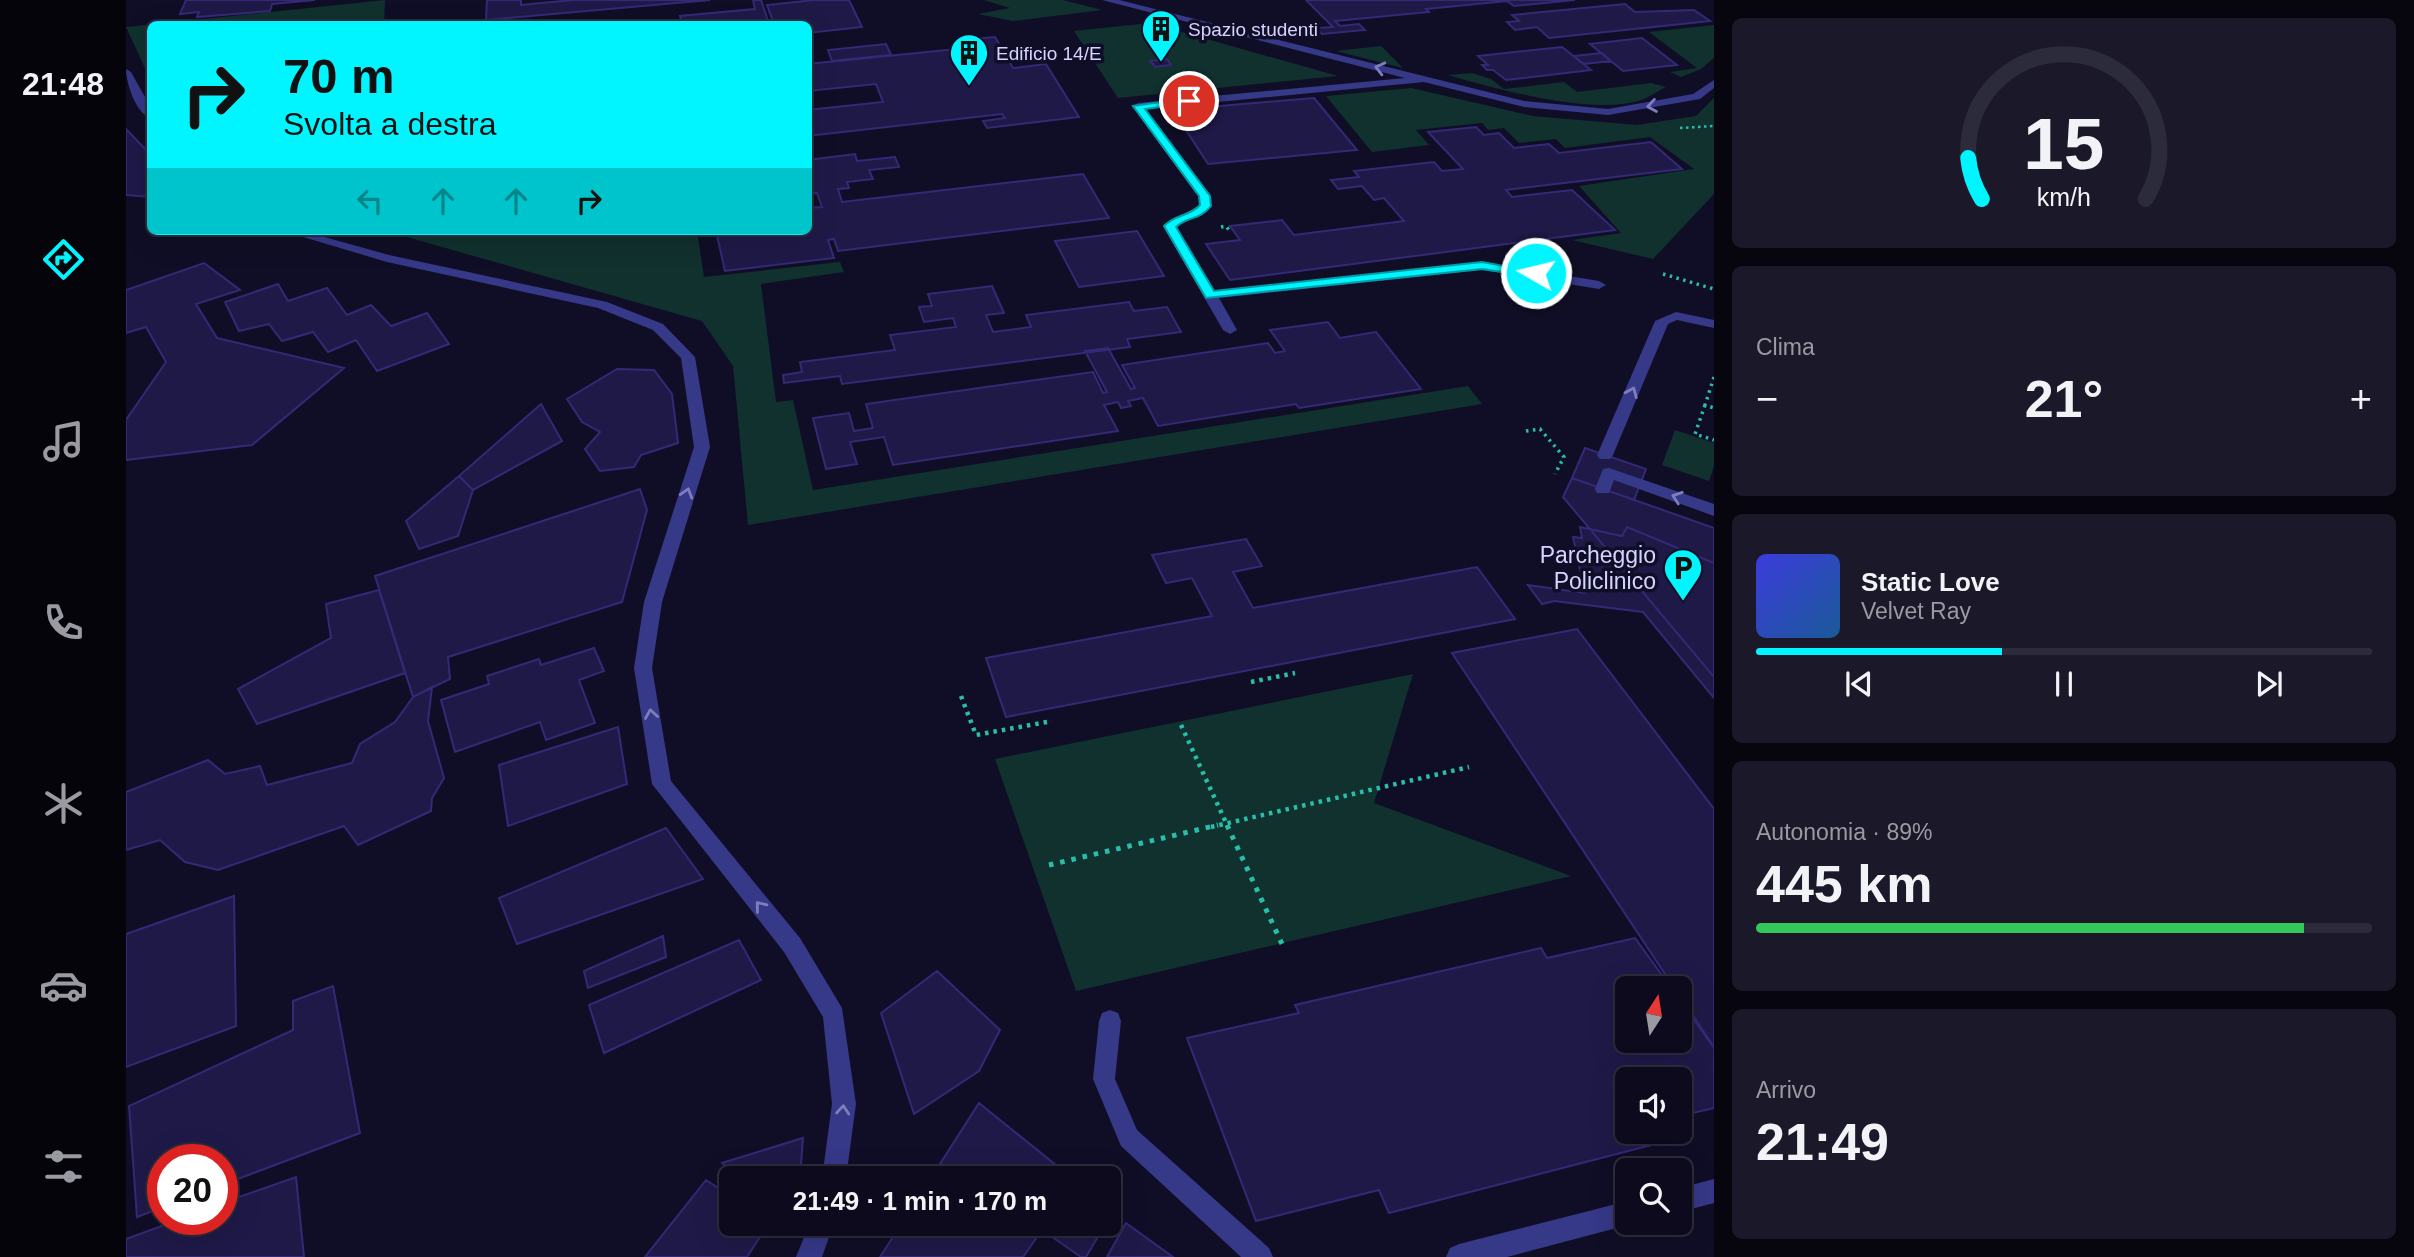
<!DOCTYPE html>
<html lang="it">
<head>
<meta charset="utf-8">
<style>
  :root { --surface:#0c0a1c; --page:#1a1829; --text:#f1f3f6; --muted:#9a9aa3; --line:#2c2b3b; --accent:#00f5fe }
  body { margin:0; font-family:Helvetica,sans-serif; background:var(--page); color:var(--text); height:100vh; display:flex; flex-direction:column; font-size:26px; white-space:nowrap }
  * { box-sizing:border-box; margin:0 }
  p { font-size:23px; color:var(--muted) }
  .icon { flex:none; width:38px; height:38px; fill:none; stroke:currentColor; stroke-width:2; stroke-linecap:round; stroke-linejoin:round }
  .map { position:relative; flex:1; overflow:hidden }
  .drawer { display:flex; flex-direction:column; gap:18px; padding:18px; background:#07060f; width:700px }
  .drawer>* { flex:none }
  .banner { position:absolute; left:21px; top:21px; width:665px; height:214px; border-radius:10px; box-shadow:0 7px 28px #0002,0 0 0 2px var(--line); background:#00f5fe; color:#111; overflow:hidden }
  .needle { width:46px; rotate:12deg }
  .fabs { position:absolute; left:1489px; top:976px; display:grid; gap:14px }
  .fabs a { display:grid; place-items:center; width:77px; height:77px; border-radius:10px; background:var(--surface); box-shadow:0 7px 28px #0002,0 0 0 2px var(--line); font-size:35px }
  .speed { position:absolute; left:21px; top:1144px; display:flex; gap:14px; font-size:35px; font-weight:700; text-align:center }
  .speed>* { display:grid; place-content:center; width:91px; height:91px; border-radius:50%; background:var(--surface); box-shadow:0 7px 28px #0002,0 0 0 2px var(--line); line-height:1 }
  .speed .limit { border:10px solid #d22; background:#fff; color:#111 }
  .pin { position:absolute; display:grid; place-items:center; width:60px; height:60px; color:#fff; margin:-30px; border:4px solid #fff; border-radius:50%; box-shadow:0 2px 7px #0007 }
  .me { position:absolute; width:77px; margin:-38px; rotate:278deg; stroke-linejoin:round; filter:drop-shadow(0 0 5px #0008) }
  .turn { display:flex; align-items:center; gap:24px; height:147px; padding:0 21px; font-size:32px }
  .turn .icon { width:91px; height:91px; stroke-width:2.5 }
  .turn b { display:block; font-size:49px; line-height:60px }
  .lanes { display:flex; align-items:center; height:66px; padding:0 21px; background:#0003; justify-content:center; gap:35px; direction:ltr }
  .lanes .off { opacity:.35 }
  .big { font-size:52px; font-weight:600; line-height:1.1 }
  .drawer .widget { flex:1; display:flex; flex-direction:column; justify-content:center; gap:10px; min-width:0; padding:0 24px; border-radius:10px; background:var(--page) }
  .drawer .dial { align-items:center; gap:0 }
  .dial svg { height:182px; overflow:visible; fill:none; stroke:var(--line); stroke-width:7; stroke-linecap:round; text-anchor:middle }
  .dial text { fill:var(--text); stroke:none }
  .song { display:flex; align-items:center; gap:21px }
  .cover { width:84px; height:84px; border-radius:10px; background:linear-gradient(135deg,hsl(240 70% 55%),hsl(210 70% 35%)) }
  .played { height:7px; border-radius:4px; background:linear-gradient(90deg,var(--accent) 40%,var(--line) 40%) }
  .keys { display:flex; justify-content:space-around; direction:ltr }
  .heat { display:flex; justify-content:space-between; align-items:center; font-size:38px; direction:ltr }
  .charge { height:10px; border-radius:5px; background:linear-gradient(90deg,#34c759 89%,var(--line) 0) }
  .trip { position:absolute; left:593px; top:1166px; width:402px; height:70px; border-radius:10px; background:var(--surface); box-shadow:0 7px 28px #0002,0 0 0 2px var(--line); font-weight:600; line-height:70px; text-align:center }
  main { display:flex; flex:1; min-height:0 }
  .menu { display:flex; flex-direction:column; width:126px; justify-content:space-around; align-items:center; background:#05040b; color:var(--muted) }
  .menu .icon { width:49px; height:49px }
  .menu .on { color:var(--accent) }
  .menu b { font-size:32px; color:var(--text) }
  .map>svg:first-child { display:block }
</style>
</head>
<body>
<main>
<nav class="menu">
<b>21:48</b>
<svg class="icon on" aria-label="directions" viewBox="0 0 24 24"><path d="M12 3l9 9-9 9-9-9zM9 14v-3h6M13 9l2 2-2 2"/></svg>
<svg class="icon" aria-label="music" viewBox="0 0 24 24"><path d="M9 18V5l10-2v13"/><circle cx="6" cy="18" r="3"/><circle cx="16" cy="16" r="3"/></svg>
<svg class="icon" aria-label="phone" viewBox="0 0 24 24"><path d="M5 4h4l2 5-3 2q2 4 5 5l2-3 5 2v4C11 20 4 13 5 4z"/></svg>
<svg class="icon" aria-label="climate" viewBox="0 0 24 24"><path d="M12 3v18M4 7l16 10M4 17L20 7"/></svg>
<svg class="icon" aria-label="car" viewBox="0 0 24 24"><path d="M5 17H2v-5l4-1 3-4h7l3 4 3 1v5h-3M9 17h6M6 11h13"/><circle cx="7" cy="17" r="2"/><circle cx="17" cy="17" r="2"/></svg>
<svg class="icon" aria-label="filters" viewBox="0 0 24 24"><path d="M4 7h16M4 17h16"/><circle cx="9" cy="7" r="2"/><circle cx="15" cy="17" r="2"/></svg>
</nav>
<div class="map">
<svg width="1588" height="1257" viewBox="0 0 1588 1257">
  <rect width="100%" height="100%" fill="#100e26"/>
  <!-- green -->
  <path fill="#10312e" d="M259,0L258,24H24V79L0,27Z
    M858,0H937L976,10L887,21L852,14L884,8Z
    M1024,23L1212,76L992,98L948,31Z
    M1588,25V58L1575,69L1555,77L1544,72L1571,68L1523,32Z
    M1255,46L1277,68L1210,51Z
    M1346,73L1365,79L1378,89L1438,82L1451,92L1525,83L1540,87C1532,91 1524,97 1515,100C1469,116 1369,89 1322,75Z
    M1285,88L1407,116L1511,125L1570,116L1588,98V194L1527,259L1446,240L1495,233L1453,186L1568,169L1524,137L1439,148L1430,139L1393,143L1378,128L1362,130L1356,123L1290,130L1303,145L1246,152L1200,96Z
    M260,231H450L451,236L497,231H571L578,277L714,262L718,272L635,284L650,402L667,400L687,490L1342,386L1356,404L622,525L607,366L576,321Z
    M1549,430L1588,443V466L1583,481L1536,465Z
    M1287,674L1248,803L1445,876L950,991L869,759Z"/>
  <!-- building -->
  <path fill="#1f1948" stroke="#342976" stroke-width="2" d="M60,0H189L146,4L144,11L71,17L73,12L54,14Z
    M361,0H395V5L447,0H584L360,20Z
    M627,0H635L643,24H556L554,16L629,9Z
    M688,0H723L736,27L682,33V24H648L641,5Z
    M1180,0H1449L1388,6L1381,1L1300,9L1303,12L1209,21L1214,26L1233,24L1239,30L1196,34L1190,28L1207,27Z
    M1499,4L1509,12L1568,10L1584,21L1423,38L1411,27L1389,30L1381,22L1393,21L1386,15Z
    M869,37L887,68L920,64L953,117L861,128L857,121L879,118L876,114L682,136V110L757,102L750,84L682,91V64L851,47L847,39Z
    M1516,38L1551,65L1497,71L1464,44Z
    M760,44L765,55L706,61L702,50Z
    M1436,47L1465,70L1380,80L1367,70H1361L1356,65H1362L1352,56Z
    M1476,53L1485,61L1458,64L1448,56Z
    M1041,59L1045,65L1029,67L1024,61Z
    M1188,98L1231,150L1082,164L1047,110Z
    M1350,127L1358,135L1373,133L1388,148L1423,144L1433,153L1525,142L1556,169L1380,190L1386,197L1446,190L1489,230L1104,280L1080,244L1114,240L1104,226L1156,220L1168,235L1278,221L1258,198L1248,200L1236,186L1212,189L1205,180L1233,177L1228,171L1308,162L1316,171L1337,169L1302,132Z
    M0,129L24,154V197L0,195Z
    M729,154L731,161L769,157L773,167L743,170L747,179L721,182L723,188L712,189L716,202L957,174L983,218L712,251L708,239L702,240L708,258L599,271L590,231H682V208L696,207L691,193L682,194V160Z
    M1011,231L1038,276L953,287L929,241Z
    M78,263L114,290L70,304L91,338L218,368L126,445L0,460V420L40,362L20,327L0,333V290Z
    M152,284L162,301L201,288L221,315L245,305L265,326L301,313L323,344L251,371L230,340L202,352L187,332L156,341L143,324L113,331L99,302Z
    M866,286L878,313L860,315L867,332L905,327L900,315L1003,302L1008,311L1041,307L1055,332L1001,339L1004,347L716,384L714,376L658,383L657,375L676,372L674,362L769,350L764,335L830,327L827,318L798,322L793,307L806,306L802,294Z
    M1202,322L1214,338L1250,332L1295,389L1173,408L1170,404L1032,426L1017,398L1002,401L1005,406L995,408L992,402L978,405L992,431L767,465L758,437L724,442L731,464L700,469L687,418L723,413L728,431L747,428L740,404L967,372L977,393L981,392L959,351L982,348L1005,389L1009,388L996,365L1142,343L1149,353L1159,351L1144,330Z
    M491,369L528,370L546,394L552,443L515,455L508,467L474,471L459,449L474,432L456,422L441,399Z
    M415,404L436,441L347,490L333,476Z
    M1459,448L1520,469L1508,500L1446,478Z
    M333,476L347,490L332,536L293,549L280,521Z
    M1446,478L1588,528V677L1437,497Z
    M514,489L521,510L496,602L322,657L324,679L287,697L249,576Z
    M1454,527L1496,536L1501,527L1588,563V698L1517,612L1428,601L1416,604L1402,585L1459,593L1447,537L1456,538Z
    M1120,539L1136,566L1107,572L1127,608L1351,567L1389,619L880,717L860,658L1086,616L1066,578L1040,583L1026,555Z
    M253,590L279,673L131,724L112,689L205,638L200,604Z
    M1451,629L1588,809V1047L1554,996V989H1549L1326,653Z
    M468,648L478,671L453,680L469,723L420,740L414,722L329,752L315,700L363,684L361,676L413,659L415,665Z
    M306,687L302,721L318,778L306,798L305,811L232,845L218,826L92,870L59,862L34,840L0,850V792L82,760L99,774L134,766L141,785L226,763L234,744L269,722L287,697Z
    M492,727L501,784L382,826L373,765Z
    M540,828L577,879L391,944L373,898Z
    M108,896L110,1026L0,1067V934Z
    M537,936L540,957L462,988L458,971Z
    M1509,938L1546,989H1502V1041H1554V1000L1588,1048V1108L1554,1116V1080H1502V1132H1527L1533,1143L1263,1213L1253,1190L1130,1221L1061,1038L1173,1013L1169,1005L1415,948L1421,958Z
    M613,940L635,980L478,1053L463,1005Z
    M811,971L874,1030L853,1071L788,1114L755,1013Z
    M207,986L234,1133L96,1185V1160H37V1207L11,1217L3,1106L167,1030V1001Z
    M853,1103L946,1178H805Z
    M677,1138L674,1178H612L596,1163Z
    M170,1177L178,1257H0V1239L52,1220H96V1203Z
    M580,1180L606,1197V1223H643L621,1257H519Z
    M776,1223H980L960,1257H955L916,1230L897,1257H754Z
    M1000,1223L1047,1257H981Z"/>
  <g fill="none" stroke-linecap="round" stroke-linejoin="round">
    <!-- path-far3 -->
    <path stroke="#28beab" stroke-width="2.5" stroke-dasharray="2.5 3.5" stroke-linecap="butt" d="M1554,128L1588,126"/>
    <!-- path-far2 -->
    <path stroke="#28beab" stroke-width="3.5" stroke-dasharray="2.5 4.5" stroke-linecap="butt" d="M1095,227L1100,226L1105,233
      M1537,274L1588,289
      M1588,377L1579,405L1588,408
      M1579,405L1569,434L1588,440
      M1400,431L1414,429L1438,457L1429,474"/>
    <!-- path-far1 -->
    <path stroke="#28beab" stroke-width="4.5" stroke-dasharray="3.5 5" stroke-linecap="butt" d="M1125,682L1169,673
      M835,696L850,735L926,721
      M1055,725L1102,827
      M1085,827L1343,767"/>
    <!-- path -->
    <path stroke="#28beab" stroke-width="5" stroke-dasharray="4.5 7" stroke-linecap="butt" d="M1101,825L1156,944
      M923,865L1092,825"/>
    <!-- lane -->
    <path fill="#363888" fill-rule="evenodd" d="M976,0H993L1398,101L1482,109L1567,94L1588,80V88L1574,99L1482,115L1398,107L1298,82L1020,109L1084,196V209L1050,227L1089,291L1356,262L1473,281L1480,285L1473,289L1356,270L1093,298L1111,330L1104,334L1097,330L1037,226L1074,205L1072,196L1006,106L1012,103L1279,78Z
      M1550,312L1588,320V328L1551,320L1542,324L1487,455L1484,459H1474L1471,455L1529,321Z
      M1483,468L1588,504V516L1488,480L1483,493H1471L1469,489L1477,469Z
      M984,1010L992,1013L995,1021L989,1079L1011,1130L1143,1248L1147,1257H1115L995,1146L967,1079L973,1021L976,1013Z
      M1588,1179V1203L1554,1212V1188Z
      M1502,1201V1223H1507L1502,1225L1381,1257H1320L1324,1248L1333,1244Z"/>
    <!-- street -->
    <path fill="#363888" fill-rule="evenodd" d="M0,69L5,72L24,106V118C10,113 0,83 0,69Z
      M157,231H177L263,255L481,302L537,324L569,357L584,447L536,602L526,668L545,781L674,938L716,1008L730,1104L720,1178H696L706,1104L697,1017L658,952L526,784L508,668L518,602L568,447L555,358L527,330L472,308L261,262Z
      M684,1223H708L696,1257H670Z"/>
  </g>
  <!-- one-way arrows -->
  <defs><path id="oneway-chevron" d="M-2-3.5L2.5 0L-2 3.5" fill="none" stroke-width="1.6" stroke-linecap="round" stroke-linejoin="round" transform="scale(1.75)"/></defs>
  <g stroke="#7e7ebe">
    <use href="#oneway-chevron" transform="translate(1254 68) rotate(-166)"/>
    <use href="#oneway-chevron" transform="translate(1526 106) rotate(170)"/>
    <use href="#oneway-chevron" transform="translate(1506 392) rotate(-67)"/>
    <use href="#oneway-chevron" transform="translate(561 493) rotate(-73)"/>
    <use href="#oneway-chevron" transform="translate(1551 497) rotate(-161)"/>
    <use href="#oneway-chevron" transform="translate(525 714) rotate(-99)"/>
    <use href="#oneway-chevron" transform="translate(634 906) rotate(-129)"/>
    <use href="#oneway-chevron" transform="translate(717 1110) rotate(-85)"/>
  </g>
  <!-- route -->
  <path fill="#00f5fe" stroke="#009fa5" stroke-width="2" d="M1063,98L1067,103L1019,109L1084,196L1085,206C1073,221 1061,216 1050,227L1088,291L1356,262L1416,273L1410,277L1356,269L1080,298L1038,226C1049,214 1063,217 1074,205L1073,196L1007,106Z"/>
  <!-- icons -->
  <defs>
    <g id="building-pin" transform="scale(2.0125)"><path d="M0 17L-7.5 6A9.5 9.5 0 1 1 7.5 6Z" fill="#00f5fe" stroke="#100e26"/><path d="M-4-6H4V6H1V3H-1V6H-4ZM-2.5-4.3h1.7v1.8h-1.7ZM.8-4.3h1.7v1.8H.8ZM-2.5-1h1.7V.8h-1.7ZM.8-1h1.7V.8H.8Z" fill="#111"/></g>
    <g id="parking-pin" transform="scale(2.0125)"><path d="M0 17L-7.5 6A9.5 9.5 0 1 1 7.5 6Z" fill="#00f5fe" stroke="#100e26"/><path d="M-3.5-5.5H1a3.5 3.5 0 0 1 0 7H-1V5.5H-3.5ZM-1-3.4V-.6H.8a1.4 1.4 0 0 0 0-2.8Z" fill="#111"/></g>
  </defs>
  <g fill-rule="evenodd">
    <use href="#building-pin" x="1035" y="29"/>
    <use href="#building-pin" x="843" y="53"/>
    <use href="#parking-pin" x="1557" y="568"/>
  </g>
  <g text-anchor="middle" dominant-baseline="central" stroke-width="7" stroke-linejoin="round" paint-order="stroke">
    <!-- far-poi labels -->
    <g font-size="19" fill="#d5d3ff" stroke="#100e26" text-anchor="start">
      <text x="1062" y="29">Spazio studenti</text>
      <text x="870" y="53">Edificio 14/E</text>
    </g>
    <!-- poi labels -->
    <g font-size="23" fill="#d5d3ff" stroke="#100e26" text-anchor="end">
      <text x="1530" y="555">Parcheggio<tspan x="1530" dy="26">Policlinico</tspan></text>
    </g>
  </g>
</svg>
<div class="fabs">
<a><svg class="needle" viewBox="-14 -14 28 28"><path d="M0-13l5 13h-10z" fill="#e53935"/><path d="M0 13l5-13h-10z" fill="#9a9aa3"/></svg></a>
<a><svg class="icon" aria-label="sound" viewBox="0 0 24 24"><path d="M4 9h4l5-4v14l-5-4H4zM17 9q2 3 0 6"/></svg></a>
<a><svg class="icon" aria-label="search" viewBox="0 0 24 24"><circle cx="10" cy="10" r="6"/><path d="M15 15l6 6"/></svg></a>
</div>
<div class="speed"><div class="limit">20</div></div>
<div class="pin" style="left:1063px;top:101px;background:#d93025"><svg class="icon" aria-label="arrive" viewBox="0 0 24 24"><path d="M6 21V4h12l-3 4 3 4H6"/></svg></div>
<svg class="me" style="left:1410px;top:273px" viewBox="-20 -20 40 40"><circle r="17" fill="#00f5fe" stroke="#fff" stroke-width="3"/><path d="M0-11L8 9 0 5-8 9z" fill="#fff"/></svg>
<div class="trip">21:49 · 1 min · 170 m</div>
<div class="banner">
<div class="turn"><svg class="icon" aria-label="right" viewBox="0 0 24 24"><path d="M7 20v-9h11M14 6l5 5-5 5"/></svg><div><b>70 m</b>Svolta a destra</div></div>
<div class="lanes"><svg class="icon off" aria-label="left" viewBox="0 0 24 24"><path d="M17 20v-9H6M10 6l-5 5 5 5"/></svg><svg class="icon off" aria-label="ahead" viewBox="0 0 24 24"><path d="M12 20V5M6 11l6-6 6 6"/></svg><svg class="icon off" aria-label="ahead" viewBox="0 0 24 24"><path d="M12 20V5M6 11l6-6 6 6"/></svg><svg class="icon" aria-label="right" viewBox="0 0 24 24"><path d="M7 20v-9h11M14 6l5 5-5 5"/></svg></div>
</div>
</div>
<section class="drawer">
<div class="widget dial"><svg viewBox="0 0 100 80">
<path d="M14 69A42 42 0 1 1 86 69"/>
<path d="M14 69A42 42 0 0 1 8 51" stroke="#00f5fe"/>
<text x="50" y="56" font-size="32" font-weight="700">15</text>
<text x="50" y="72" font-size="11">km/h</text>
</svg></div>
<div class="widget"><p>Clima</p>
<div class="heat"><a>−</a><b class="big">21°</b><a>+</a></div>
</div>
<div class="widget">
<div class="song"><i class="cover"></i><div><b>Static Love</b><p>Velvet Ray</p></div></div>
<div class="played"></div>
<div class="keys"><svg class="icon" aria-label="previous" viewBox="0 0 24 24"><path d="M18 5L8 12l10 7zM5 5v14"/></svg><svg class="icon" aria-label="pause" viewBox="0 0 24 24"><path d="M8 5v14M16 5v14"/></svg><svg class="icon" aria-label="next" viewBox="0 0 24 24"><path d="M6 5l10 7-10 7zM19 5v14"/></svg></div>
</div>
<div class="widget"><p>Autonomia · 89%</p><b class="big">445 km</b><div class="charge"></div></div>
<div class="widget"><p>Arrivo</p><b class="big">21:49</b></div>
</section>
</main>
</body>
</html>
